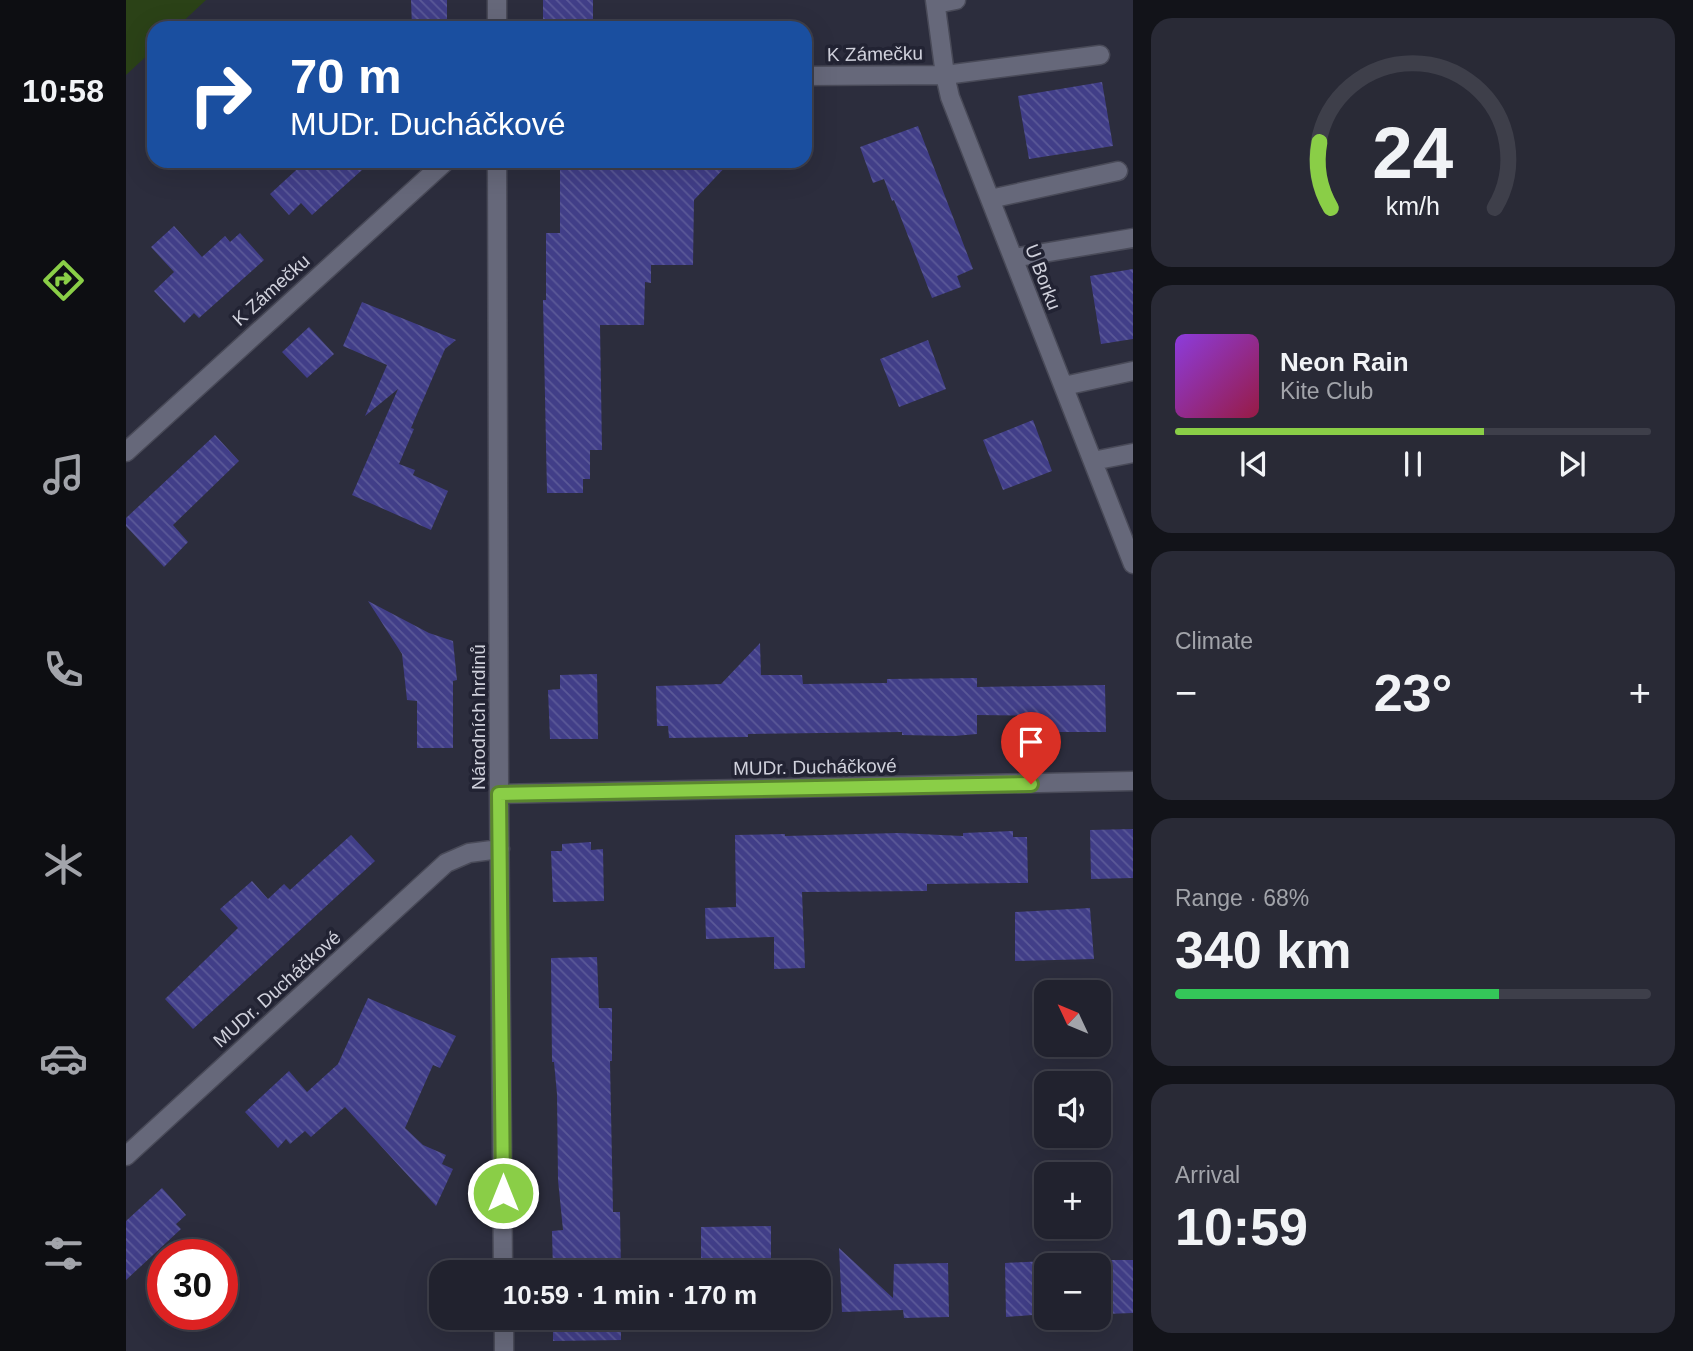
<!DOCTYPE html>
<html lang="en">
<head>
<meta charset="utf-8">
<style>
  :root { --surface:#21222e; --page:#292a36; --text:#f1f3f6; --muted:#a2a4aa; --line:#3e3f4a; --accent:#8ace47 }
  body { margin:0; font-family:Helvetica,sans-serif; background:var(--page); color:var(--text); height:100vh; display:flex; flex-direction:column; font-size:26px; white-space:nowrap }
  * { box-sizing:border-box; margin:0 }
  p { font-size:23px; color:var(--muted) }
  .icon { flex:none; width:38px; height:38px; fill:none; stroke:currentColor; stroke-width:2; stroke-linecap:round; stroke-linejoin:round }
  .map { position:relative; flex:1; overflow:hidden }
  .side { display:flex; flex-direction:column; gap:18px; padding:18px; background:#121319; width:560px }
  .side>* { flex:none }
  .top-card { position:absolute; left:21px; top:21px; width:665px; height:147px; border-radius:21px; box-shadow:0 7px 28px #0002,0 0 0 2px var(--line); background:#1a4fa0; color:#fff; overflow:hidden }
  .needle { width:46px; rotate:314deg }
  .fabs { position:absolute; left:908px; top:980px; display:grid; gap:14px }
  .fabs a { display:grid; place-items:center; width:77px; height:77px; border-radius:14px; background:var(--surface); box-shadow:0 7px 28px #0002,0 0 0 2px var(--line); font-size:35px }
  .speed { position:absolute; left:21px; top:1239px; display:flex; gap:14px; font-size:35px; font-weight:700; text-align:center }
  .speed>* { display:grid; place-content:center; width:91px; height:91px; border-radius:50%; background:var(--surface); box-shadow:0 7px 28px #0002,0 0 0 2px var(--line); line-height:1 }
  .speed .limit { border:10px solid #d22; background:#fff; color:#111 }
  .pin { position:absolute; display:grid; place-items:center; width:60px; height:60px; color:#fff; margin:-72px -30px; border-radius:50% 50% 50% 0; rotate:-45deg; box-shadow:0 0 7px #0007 }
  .pin .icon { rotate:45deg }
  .me { position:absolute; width:77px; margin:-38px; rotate:0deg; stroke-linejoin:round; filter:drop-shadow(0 0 5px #0008) }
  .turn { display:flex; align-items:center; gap:24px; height:147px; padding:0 28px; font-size:32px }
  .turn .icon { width:91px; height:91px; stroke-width:2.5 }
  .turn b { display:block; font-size:49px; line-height:60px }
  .big { font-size:52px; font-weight:600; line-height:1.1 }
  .side .card { flex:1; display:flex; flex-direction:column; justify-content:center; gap:10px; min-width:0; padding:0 24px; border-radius:21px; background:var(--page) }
  .side .dial { align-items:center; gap:0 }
  .dial svg { height:182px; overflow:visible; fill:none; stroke:var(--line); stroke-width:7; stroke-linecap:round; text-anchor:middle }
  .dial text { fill:var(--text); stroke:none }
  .song { display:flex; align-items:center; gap:21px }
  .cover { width:84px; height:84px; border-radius:10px; background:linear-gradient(135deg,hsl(270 70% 55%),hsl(340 70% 35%)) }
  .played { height:7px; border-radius:4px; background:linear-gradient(90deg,var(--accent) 65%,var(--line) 65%) }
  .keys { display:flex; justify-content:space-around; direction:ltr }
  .heat { display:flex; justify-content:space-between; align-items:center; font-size:38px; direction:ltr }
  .charge { height:10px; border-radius:5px; background:linear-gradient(90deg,#34c759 68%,var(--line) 0) }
  .trip { position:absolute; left:303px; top:1260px; width:402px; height:70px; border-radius:21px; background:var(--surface); box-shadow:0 7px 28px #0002,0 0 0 2px var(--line); font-weight:600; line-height:70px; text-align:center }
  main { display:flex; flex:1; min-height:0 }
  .menu { display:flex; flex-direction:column; width:126px; justify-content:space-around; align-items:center; background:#0d0e12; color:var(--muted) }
  .menu .icon { width:49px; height:49px }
  .menu .active { color:var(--accent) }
  .menu b { font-size:32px; color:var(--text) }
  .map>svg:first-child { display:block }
</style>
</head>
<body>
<main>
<nav class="menu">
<b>10:58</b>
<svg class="icon active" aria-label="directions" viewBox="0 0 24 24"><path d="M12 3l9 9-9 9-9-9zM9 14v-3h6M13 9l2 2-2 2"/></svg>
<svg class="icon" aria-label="music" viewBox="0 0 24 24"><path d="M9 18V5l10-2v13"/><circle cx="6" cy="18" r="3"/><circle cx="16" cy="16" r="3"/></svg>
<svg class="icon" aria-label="phone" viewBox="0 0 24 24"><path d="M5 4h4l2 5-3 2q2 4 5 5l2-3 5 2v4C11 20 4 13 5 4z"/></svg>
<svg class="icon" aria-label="climate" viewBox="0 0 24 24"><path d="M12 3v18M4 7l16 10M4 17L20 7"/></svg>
<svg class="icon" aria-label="car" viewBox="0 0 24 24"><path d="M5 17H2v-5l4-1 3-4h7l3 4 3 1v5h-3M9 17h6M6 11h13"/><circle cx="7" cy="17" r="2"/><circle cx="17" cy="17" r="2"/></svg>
<svg class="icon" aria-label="filters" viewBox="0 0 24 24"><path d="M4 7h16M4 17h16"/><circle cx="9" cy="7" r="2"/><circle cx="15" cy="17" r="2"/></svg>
</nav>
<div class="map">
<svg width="1007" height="1351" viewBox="0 0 1007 1351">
  <defs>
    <pattern id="building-back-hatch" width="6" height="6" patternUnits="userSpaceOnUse" patternTransform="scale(1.75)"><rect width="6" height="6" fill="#413e88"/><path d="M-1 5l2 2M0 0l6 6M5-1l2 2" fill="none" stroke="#5b5998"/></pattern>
  </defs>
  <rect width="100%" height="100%" fill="#2c2d3d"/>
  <!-- grass -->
  <path fill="#2b4217" d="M0,0H80L50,28H28V49L0,75Z"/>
  <!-- building -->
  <path fill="url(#building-back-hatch)" d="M285,0H321V28H286Z
    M417,0H467V28H417Z
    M976,82L987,146L903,159L892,96Z
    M792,126L847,269L831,276L835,287L806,298L768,200L766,201L758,179L747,183L734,147Z
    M180,161H246L186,215L175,203L163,215L144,194Z
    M434,161H605L568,200L567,265H525V283L519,282L518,325H474L476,450H464V479H457V493H421L417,300H420V233H434Z
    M48,226L76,257L99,236L104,242L114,233L138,260L73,318L68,313L58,323L28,291L48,272L25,247Z
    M1007,269V339L975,344L964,276Z
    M236,302L330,340L319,349L285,428L288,429L273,464L289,470L287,475L322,491L305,530L226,495L272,389L239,416L261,365L217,346Z
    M183,327L208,354L181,378L156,352Z
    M802,340L820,389L773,407L754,359Z
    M907,420L926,471L877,490L857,440Z
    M89,435L113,461L47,525L62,542L38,567L0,526V518Z
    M242,601L303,633L327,641L331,680L327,681V748H291V701L281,700L276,654Z
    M634,643L635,675H676L677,684L761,683V679L851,678V687L979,685L980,732H917V716L851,715V734L828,736L776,735V732L622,734V737L543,738L542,726H531L530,686L595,684Z
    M471,674L472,739H424L422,690L434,689V675Z
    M1007,829V878L965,879L964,830Z
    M887,831V837H901L902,883L801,884V891L676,892L679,968L648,969V937L580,939L579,908L610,907L609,835L659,834V836L772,833L837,836V833Z
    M225,835L249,861L67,1029L39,999L112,928L94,909L126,881L142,899L158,884L164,890Z
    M465,842V850L477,849L478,901L427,902L425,851H436V844Z
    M964,908L968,959L889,961V912Z
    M471,957L473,1008H486V1061H484L487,1212H494L495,1272H427L426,1231L437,1230L432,1180L431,1094L428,1062H426L425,958Z
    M242,998L330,1036L314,1068L307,1065L279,1128L297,1145L320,1155L316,1164L327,1169L310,1206L219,1107L185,1137L179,1131L164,1144L160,1139L152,1148L119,1112L163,1071L181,1092L212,1064Z
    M36,1188L60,1215L50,1224L55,1229L0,1280V1221Z
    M645,1226V1272H575V1227Z
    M713,1248L767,1298L768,1264L822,1263L823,1317L778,1318L777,1310L716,1312Z
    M978,1260H1007V1313L979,1314Z
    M920,1261V1314L880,1317L879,1263Z
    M427,1318H495V1340L427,1341Z"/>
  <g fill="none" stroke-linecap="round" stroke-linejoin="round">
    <!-- street casing -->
    <g stroke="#494a58" stroke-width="21">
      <path id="street" d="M371,0V28
        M809,0L819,75L824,97L1007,564
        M810,4L830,0
        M679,76L819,75L974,55
        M371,161L373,794L377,1272
        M864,199L992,171
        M887,258L1007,238
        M938,386L1007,371
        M0,452L320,161
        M967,461L1007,453
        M373,794L1007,781
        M0,1156L320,863L343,853L374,849
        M378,1318V1351"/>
    </g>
    <!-- street -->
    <use href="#street" stroke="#66687a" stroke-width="18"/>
  </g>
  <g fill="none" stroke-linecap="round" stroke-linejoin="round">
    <!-- route casing -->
    <g stroke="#5a862e" stroke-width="18">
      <path id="route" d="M377,1193L373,794L905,784"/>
    </g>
    <!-- route -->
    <use href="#route" stroke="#8ace47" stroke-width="12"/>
  </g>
  <g text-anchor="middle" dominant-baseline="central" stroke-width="7" stroke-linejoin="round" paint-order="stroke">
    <!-- street labels -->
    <g font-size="19" fill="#d0d1dc" stroke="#222333">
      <text transform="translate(749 54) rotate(-1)">K Zámečku</text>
      <text transform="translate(917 277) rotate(69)">U Borku</text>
      <text transform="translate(145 290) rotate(-42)">K Zámečku</text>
      <text transform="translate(352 717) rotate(-90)">Národních hrdinů</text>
      <text transform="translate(689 767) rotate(-1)">MUDr. Ducháčkové</text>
      <text transform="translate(151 989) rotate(-42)">MUDr. Ducháčkové</text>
    </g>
  </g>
</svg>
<div class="fabs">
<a><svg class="needle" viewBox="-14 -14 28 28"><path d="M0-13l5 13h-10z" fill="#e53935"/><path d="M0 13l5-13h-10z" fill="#a2a4aa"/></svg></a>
<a><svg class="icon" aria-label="sound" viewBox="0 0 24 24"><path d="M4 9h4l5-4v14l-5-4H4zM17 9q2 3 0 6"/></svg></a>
<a>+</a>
<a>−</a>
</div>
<div class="speed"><div class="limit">30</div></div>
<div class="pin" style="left:905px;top:784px;background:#d93025"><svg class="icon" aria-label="arrive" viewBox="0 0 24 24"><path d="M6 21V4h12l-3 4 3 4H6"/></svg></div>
<svg class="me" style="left:377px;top:1193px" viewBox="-20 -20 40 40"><circle r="17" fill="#8ace47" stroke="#fff" stroke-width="3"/><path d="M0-11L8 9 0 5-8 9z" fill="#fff"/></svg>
<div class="trip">10:59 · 1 min · 170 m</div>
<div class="top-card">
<div class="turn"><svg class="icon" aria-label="right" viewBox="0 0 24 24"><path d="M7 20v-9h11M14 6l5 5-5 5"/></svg><div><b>70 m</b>MUDr. Ducháčkové</div></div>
</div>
</div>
<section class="side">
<div class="card dial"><svg viewBox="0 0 100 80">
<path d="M14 69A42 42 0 1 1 86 69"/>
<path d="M14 69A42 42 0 0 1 9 40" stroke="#8ace47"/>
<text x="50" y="56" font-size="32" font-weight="700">24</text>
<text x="50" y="72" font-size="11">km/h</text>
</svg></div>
<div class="card">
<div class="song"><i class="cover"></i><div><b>Neon Rain</b><p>Kite Club</p></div></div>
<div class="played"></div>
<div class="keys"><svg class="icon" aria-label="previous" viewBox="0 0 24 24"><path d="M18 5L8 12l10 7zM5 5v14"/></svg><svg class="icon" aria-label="pause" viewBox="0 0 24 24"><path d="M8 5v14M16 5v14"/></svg><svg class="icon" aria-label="next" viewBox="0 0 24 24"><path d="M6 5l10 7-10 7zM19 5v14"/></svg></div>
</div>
<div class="card"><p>Climate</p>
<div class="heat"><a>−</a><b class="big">23°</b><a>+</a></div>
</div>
<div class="card"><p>Range · 68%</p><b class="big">340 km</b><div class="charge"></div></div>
<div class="card"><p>Arrival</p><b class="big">10:59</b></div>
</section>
</main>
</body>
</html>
